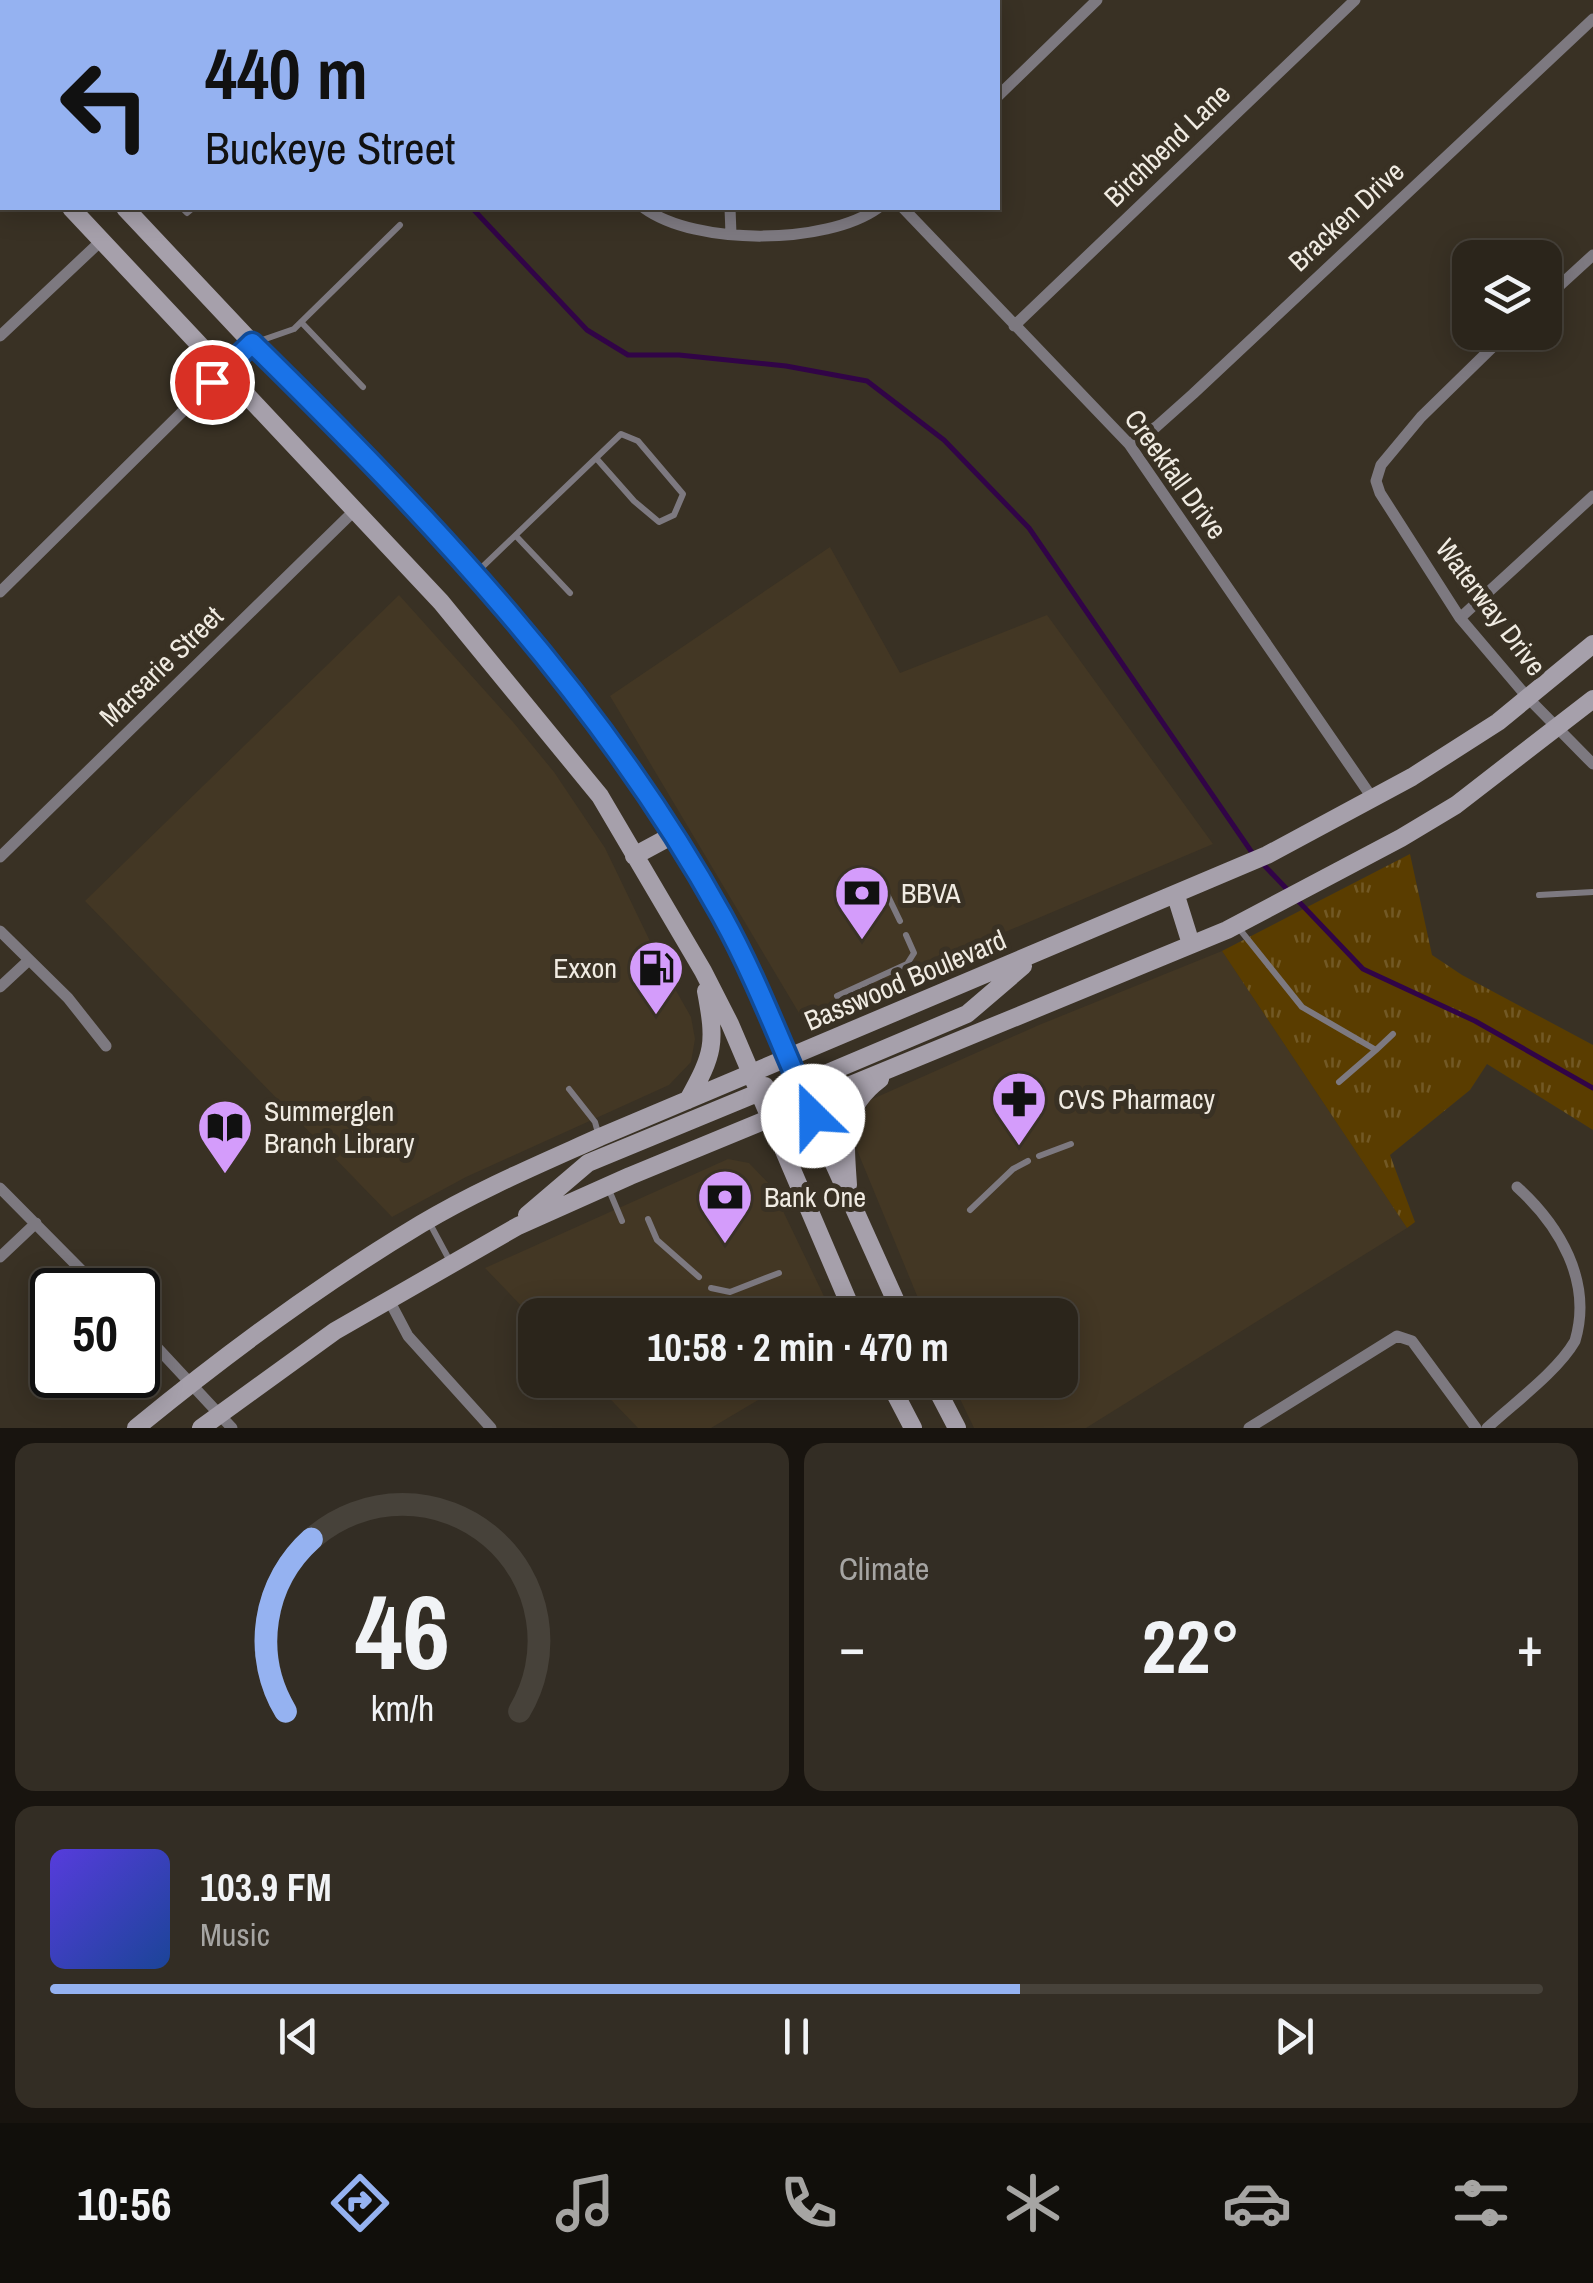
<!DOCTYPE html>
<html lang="en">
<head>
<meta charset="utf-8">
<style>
  :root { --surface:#2b251b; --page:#332d24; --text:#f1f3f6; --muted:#a6a5a3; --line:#47423a; --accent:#95b2f1 }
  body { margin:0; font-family:"Archivo Narrow",sans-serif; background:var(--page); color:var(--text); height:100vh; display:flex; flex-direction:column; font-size:38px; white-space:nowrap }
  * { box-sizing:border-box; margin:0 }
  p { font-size:32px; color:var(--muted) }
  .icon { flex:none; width:55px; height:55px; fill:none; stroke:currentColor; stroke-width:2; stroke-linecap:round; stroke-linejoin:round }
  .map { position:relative; height:1428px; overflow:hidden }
  .panel { display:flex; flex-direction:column; gap:15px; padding:15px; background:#18140f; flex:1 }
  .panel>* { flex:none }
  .guide { position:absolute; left:0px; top:0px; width:1000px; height:210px; box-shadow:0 5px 25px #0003,0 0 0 2px var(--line); background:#95b2f1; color:#111; overflow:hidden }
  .controls { position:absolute; left:1452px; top:240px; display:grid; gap:20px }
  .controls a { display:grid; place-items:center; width:110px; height:110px; border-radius:20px; background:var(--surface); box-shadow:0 5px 25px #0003,0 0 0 2px var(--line); font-size:50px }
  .speed { position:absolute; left:30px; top:1268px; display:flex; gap:20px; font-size:50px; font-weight:700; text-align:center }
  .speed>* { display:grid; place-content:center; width:130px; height:130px; border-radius:50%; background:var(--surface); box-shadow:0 5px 25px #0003,0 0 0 2px var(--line); line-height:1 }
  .speed .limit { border:5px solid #111; border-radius:15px; background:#fff; color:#111 }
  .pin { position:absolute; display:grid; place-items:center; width:85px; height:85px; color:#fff; margin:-42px; border:5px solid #fff; border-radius:50%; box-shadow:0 2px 10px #0007 }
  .me { position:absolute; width:110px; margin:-55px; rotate:337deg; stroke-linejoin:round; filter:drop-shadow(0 0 8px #0008) }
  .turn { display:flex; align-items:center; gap:35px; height:210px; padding:0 40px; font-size:45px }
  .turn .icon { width:130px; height:130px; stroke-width:2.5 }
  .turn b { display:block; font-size:70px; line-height:85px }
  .big { font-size:75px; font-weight:700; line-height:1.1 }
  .panel .tile { flex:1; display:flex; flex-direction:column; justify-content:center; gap:15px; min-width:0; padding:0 35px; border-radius:20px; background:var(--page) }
  .panel .dial { align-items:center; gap:0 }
  .dial svg { height:260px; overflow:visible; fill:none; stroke:var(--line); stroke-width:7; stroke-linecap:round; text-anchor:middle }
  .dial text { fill:var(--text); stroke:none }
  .song { display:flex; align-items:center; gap:30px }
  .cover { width:120px; height:120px; border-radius:15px; background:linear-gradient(135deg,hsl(250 70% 55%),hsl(220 70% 35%)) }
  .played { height:10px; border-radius:5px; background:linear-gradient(90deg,var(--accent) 65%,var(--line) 65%) }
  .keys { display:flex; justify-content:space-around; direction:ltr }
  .heat { display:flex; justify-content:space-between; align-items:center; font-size:55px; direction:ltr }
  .panel .tiles { flex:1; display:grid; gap:15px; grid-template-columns:1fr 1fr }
  .tile:last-child { grid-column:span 2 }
  .trip { position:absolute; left:518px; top:1298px; width:560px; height:100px; border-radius:20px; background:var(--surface); box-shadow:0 5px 25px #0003,0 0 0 2px var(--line); font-weight:700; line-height:100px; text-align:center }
  .dock { display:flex; height:160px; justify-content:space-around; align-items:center; background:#110f0b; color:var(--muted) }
  .dock .icon { width:70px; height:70px }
  .dock .on { color:var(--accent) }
  .dock b { font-size:45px; color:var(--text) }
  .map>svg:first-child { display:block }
</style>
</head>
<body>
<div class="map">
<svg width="1593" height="1428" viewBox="0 0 1593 1428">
  <defs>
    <pattern id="grass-tufts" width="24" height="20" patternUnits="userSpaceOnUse" patternTransform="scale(2.5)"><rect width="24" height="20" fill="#5a3d00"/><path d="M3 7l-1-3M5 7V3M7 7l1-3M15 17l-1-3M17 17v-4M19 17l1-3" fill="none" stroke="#725925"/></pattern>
  </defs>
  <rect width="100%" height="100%" fill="#393124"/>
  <!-- built -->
  <path fill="#433724" d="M830,547L900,673L1047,615L1213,844L802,1018L610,696Z
    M399,595L513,722L554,772L605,848L662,966L691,1017L695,1039L691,1062L669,1085L466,1177L392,1217L85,901Z
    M1222,951L1407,1228L1086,1428H974L951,1380H1060V1315H925L857,1150L868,1101L1039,1025Z
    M728,1159L749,1163L771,1186L833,1315H535V1320L485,1268Z
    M592,1380H792L711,1428H638Z"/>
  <!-- grass -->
  <path fill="url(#grass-tufts)" d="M1410,854L1432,955L1462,975L1593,1045V1130L1487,1064L1470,1090L1390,1155L1415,1222L1407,1228L1222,951Z"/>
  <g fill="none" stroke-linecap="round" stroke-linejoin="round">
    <!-- stream -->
    <path stroke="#310447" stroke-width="5" d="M276,0L278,2
      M472,208L587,330L628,355H679L786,366L867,381L944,440L1029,528L1253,854
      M1261,862L1363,969L1475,1021L1593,1088"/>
    <!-- service -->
    <path stroke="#7d7980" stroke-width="6" d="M187,0L189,2
      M41,2L42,0
      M0,9L2,12
      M182,208L187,213L193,208
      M301,322L363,387
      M254,343L294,329L400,225
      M516,536L570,593
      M476,573L621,434L638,441L683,494L674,515L659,522L634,501L596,458
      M886,892L900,921
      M1539,895L1593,892
      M1237,926L1302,1007L1376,1050L1393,1034
      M837,996L907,964L914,953L906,935
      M1339,1082L1376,1050
      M569,1089L595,1122L598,1133
      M1039,1156L1071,1144
      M609,1190L622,1221
      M970,1210L1013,1169L1028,1161
      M648,1219L657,1240L699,1277
      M429,1222L451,1263
      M711,1288L730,1292L779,1273"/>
    <!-- minor -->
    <path stroke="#7d7980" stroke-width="11" d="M441,0L443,2
      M81,2L84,0
      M587,2L589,0
      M841,2L844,0
      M998,96L1097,0
      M644,208C696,246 826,245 878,208
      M730,208L731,234
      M903,208L1129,444L1373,799
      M1545,299L1593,255
      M1014,326L1355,0
      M1508,332L1421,417L1381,465L1376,481L1380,493L1460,618L1528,698L1593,764
      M0,336L102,240
      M1129,444L1156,427L1193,394L1593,19
      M0,592L252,343
      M1460,618L1593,496
      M0,857L356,509
      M0,931L68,998L106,1046
      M0,987L29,960
      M0,1188L101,1290
      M0,1257L36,1223
      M389,1300L408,1336L491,1428
      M138,1327L232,1428
      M1249,1428L1397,1336L1412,1341L1476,1428
      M1487,1428C1514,1403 1557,1372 1575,1341C1593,1281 1559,1225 1517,1187"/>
    <!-- secondary -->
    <path stroke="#a6a0ab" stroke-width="18" d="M0,74L2,77
      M0,133L2,135
      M71,208L441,602L600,796L703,971L730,1024L854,1315
      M125,208L252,343L389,478L475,574L532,639L633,772L722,915L902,1315
      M634,856L673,835
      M1176,896L1191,944
      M688,1100C714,1053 716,1044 706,991
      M774,1114L799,1085L967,1014L1023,966
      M848,1185C845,1140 840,1109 880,1079
      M527,1215L588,1163L760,1092L765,1086
      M888,1380L913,1428
      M932,1380L957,1428
      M136,1428C226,1354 321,1284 421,1224C478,1190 540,1164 600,1137L1267,855L1412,777L1498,722L1593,644
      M201,1428L335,1331L518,1226L630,1176L1227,930L1401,838L1456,805L1593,699"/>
  </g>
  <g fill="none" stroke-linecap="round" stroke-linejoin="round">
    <!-- route casing -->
    <g stroke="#114b97" stroke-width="25">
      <path id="route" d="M212,382L252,343C429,517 601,697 722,916C757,979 783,1050 813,1116"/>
    </g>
    <!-- route -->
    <use href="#route" stroke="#1a73e8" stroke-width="18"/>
  </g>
  <!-- icons -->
  <defs>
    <g id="bank-pin" transform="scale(2.875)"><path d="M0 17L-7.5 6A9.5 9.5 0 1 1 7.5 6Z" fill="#d49cfb" stroke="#393124"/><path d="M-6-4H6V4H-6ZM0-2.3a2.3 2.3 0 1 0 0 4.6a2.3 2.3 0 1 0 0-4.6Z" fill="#111"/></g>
    <g id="fuel-pin" transform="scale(2.875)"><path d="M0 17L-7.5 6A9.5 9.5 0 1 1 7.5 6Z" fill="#d49cfb" stroke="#393124"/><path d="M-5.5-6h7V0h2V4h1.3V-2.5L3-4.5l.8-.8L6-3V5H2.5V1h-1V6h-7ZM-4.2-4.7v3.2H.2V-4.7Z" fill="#111"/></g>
    <g id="pharmacy-pin" transform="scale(2.875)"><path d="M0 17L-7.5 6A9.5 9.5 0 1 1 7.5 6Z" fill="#d49cfb" stroke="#393124"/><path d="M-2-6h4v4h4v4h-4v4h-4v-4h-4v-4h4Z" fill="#111"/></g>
    <g id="library-pin" transform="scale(2.875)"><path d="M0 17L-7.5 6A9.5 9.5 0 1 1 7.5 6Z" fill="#d49cfb" stroke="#393124"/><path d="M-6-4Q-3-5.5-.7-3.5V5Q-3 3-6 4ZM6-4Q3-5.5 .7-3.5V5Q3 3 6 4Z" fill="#111"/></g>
  </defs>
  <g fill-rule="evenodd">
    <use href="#bank-pin" x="862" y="893"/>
    <use href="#fuel-pin" x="656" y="968"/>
    <use href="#pharmacy-pin" x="1019" y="1099"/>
    <use href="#library-pin" x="225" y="1127"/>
    <use href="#bank-pin" x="725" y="1197"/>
  </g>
  <g text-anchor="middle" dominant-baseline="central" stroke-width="10" stroke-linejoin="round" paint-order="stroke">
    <!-- street labels -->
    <g font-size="28" fill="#f0ebe2" stroke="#393124">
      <text transform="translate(1167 145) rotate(-44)">Birchbend Lane</text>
      <text transform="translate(1346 216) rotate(-43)">Bracken Drive</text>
      <text transform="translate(1176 474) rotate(54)">Creekfall Drive</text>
      <text transform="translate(1491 607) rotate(53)">Waterway Drive</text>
      <text transform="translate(161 666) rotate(-44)">Marsarie Street</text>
      <text transform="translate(905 980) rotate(-23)">Basswood Boulevard</text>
    </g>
    <!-- poi labels -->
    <g font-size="28" fill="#f0ebe2" stroke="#393124" text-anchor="start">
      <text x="901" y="893">BBVA</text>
      <text x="617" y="968" text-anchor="end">Exxon</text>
      <text x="1058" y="1099">CVS Pharmacy</text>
      <text x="264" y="1111">Summerglen<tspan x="264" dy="32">Branch Library</tspan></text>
      <text x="764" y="1197">Bank One</text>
    </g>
  </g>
</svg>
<div class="controls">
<a><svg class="icon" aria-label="layers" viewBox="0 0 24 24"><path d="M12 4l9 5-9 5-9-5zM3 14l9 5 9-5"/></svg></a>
</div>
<div class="speed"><div class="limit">50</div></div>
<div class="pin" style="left:212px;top:382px;background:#d93025"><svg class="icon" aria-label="arrive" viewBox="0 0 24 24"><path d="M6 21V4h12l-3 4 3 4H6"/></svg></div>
<svg class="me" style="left:813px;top:1116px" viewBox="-20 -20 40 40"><circle r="19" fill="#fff"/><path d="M0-13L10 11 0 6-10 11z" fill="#1a73e8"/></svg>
<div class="trip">10:58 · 2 min · 470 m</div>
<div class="guide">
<div class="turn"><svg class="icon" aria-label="left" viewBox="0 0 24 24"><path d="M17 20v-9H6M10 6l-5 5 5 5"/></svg><div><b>440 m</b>Buckeye Street</div></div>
</div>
</div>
<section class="panel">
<div class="tiles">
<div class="tile dial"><svg viewBox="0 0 100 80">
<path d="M14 69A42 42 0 1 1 86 69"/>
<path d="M14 69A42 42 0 0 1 22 16" stroke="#95b2f1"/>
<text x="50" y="56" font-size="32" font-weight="700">46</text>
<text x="50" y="72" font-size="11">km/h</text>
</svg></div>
<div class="tile"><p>Climate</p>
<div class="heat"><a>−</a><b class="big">22°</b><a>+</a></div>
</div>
<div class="tile">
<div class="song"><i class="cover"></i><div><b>103.9 FM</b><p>Music</p></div></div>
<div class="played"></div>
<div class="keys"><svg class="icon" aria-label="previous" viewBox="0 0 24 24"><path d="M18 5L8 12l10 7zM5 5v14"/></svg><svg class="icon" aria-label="pause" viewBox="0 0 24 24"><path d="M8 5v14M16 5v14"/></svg><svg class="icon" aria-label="next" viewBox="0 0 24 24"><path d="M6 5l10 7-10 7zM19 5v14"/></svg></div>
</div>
</div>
</section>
<nav class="dock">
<b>10:56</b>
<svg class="icon on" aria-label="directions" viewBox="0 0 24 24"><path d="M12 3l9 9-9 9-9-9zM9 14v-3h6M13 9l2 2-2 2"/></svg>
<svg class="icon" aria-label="music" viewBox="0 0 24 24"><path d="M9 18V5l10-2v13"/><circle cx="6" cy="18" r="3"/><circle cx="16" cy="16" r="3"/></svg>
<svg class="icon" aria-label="phone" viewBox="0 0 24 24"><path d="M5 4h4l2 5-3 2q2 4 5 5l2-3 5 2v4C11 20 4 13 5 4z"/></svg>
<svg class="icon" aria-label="climate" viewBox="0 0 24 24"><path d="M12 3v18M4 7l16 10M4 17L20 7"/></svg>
<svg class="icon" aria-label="car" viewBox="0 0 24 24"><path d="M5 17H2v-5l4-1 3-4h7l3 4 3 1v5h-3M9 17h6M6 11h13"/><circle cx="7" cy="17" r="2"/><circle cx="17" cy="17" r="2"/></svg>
<svg class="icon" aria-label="filters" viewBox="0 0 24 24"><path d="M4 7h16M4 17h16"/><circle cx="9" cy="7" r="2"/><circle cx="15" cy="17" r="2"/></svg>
</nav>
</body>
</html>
